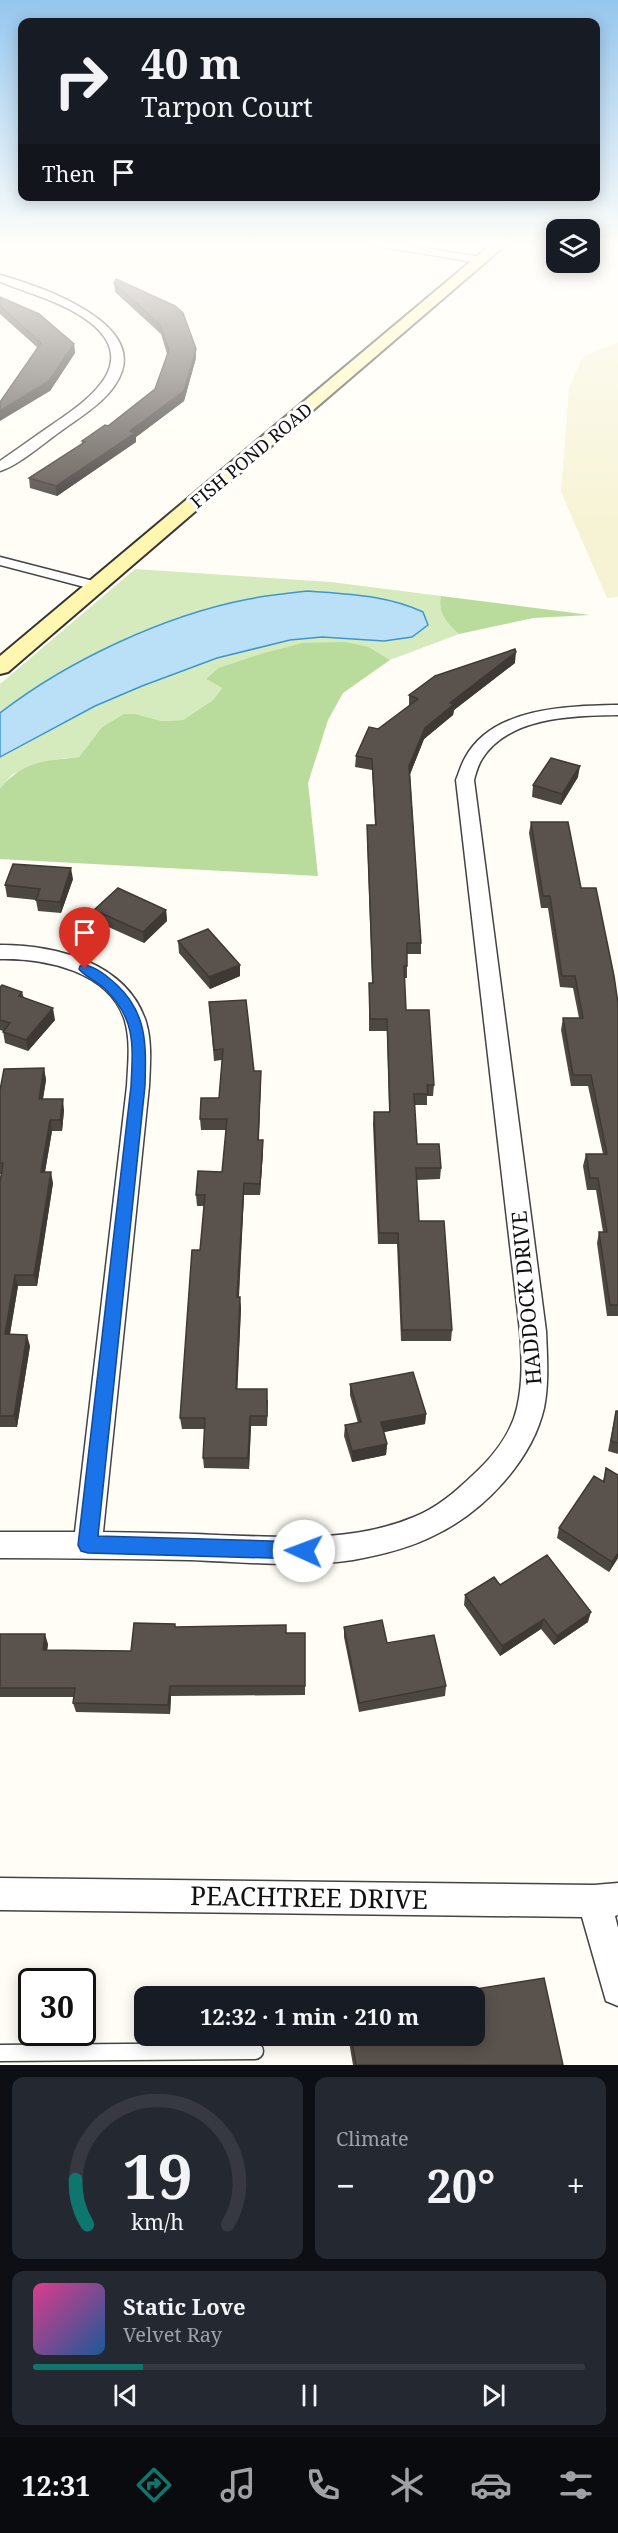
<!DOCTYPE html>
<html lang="en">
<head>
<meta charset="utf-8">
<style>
  :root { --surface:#171b24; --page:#242831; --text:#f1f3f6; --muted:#9ea1a6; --line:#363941; --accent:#0f766e }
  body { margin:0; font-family:"Noto Serif",serif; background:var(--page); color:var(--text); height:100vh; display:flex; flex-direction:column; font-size:22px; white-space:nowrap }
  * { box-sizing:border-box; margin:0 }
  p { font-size:20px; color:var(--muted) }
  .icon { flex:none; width:33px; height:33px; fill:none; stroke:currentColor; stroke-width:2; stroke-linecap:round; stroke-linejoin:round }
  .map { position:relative; height:2065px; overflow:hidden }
  .sheet { display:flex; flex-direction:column; gap:12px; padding:12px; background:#0d0f14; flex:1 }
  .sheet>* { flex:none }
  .guide { position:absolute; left:18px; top:18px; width:582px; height:183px; border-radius:12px; box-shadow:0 3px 15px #0003; background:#171b24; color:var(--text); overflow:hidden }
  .controls { position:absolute; left:546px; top:219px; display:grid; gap:12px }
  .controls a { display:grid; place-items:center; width:54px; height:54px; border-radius:12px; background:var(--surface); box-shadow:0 3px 15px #0003; font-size:30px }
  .speed { position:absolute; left:18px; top:1968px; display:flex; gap:12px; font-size:30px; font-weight:700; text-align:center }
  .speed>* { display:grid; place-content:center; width:78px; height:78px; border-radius:50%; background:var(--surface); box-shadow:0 3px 15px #0003; line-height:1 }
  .speed .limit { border:3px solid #111; border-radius:9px; background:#fff; color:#111 }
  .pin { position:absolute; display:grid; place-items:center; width:51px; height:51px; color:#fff; margin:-62px -26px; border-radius:50% 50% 50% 0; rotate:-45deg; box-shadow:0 0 6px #0007 }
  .pin .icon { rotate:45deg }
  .me { position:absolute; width:66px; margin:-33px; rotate:272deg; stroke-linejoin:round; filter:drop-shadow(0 0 4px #0008) }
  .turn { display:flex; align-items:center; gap:21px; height:126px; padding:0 24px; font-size:27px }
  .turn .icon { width:78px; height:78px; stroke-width:2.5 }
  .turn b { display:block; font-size:42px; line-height:51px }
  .then { display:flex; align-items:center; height:57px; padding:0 24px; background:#0003; gap:12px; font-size:22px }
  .big { font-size:45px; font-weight:700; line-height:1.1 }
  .sheet .card { flex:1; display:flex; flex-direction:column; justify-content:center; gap:9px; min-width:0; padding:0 21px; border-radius:12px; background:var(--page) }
  .sheet .dial { align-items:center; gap:0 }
  .dial svg { height:156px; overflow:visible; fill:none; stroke:var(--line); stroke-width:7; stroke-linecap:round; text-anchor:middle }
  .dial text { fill:var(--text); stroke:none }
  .song { display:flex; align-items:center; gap:18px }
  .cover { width:72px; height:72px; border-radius:9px; background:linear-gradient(135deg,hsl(330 70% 55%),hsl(210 70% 35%)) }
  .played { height:6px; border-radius:3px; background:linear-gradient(90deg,var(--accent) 20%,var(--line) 20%) }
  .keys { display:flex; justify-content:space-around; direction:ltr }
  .heat { display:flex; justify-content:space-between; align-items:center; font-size:33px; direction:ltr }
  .sheet .tiles { flex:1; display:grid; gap:12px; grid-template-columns:1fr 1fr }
  .card:last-child { grid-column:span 2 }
  .trip { position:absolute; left:134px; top:1986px; width:351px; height:60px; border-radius:12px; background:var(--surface); box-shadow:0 3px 15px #0003; font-weight:700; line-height:60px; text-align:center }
  .tab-bar { display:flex; height:96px; justify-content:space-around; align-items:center; background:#090b0e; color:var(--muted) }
  .tab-bar .icon { width:42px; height:42px }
  .tab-bar .active { color:var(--accent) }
  .tab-bar b { font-size:27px; color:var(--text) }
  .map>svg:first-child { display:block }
</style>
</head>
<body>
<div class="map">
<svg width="618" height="2065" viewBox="0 0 618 2065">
  <rect width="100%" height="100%" fill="#fffdf5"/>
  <!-- farmland -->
  <path fill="#f6f3d4" d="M618,342V597L607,598L561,492L569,388L583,357Z"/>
  <!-- green -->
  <path fill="#d5ebbd" d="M135,569L331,582L441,596C437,612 447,624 459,634L390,660L369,647L260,654L218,668L206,679L222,688L213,700L183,720L162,721L136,714L101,728L79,757L58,759L13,774L0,788V684Z"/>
  <!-- forest -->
  <path fill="#b9dc9c" d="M441,596L590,615L533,618L459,634C447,624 437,612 441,596Z
    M345,642L369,647L390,660L343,693L328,720L308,783L318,876L0,859V788C24,761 44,761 79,757L101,728L124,714H136L162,721L183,720L213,700L222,688L206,679L218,668L260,654L303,643Z"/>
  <!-- water -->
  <path fill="#b9e0f7" stroke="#3f96cf" stroke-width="1.5" d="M308,591C348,594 387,595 423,612L428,625L412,637L384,641L322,637L290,640L217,658L142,686L95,706L0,757V713C67,661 165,615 249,599C269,595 289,593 308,591Z"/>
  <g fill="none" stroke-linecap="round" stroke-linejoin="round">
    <!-- lane casing -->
    <g stroke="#444" stroke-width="19">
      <path id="lane" d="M0,2053L255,2051"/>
    </g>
    <!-- street casing -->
    <g stroke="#444" stroke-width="3">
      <path id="street" d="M365,242H386L480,257L485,260L480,263L370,245Z
        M0,275C36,285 139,319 122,371C113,398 83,415 61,431C45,442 18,466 0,471V461C18,449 35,436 53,424C92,398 144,359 84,318C59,301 28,293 0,282Z
        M0,557L101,583L103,586L96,590L0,565Z
        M618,705V715C574,716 509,716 482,759C478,765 476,773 474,780L546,1331C547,1357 549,1383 544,1408C532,1461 483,1512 435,1535C410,1548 381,1555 353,1560C300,1568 244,1562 190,1560C127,1559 63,1558 0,1558V1532H75L127,1086C128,1065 131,1042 125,1021C110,971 45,958 0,959V945C55,945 127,962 146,1022C152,1042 150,1065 149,1086L103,1532C141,1533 179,1533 217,1535C282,1537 352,1543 414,1517C437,1508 455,1492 473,1475C492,1458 511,1434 517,1408C523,1383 522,1357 520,1331L456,780C459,773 461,765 465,758C492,707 568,706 618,705Z
        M0,1878L594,1885L618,1883V1915L615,1916L618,1928V2006L606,2001L582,1917L0,1910Z"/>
    </g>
    <!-- secondary casing -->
    <g stroke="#333" stroke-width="4">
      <path id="secondary" d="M494,242H509L8,672L0,674V656Z"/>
    </g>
    <!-- lane -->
    <use href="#lane" stroke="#fff" stroke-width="16"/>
    <!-- street -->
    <use href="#street" fill="#fff" fill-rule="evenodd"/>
    <!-- secondary -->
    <use href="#secondary" fill="#fff6b0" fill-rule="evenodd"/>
  </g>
  <!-- wall -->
  <path fill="#4d4742" d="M114,283L196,349V358L184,401L136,437V442L57,496L30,488L29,478L82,444V441L108,426L155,389L167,354L161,334L115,292Z
    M0,297L74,344L75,353L50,391L38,348L0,314Z
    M515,663L454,710L453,715L424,739L410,774L421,943V954H407V978H404L406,1010L434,1085L433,1096H427V1105H414L417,1144L441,1168L440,1179L417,1180L419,1221L452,1330L451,1341H401L397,1244H378L373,1124L374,1112H389L387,1031H369V983H372L367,836V825H375L372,770L355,767L356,756L378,729L409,706V695Z
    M578,777L561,805L532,797L533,785Z
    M531,822L581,888L618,1003V1316H607L597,1243L599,1232H603L596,1190H587L583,1166L586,1154H603L588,1086H571L561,1030L563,1018H579L573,988L560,987L548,908H541L529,833Z
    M73,879L61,913L38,911L36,900L7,897L5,885Z
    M94,910H166L167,921L144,943L95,921Z
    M178,941L240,976L210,989L179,953Z
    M0,987L22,992L24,998L55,1020L28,1051L5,1043L3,1031L0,1030Z
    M209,1002L254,1071H261L259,1140H263V1151L260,1195H244L239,1297L241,1308L237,1389L268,1400L267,1426H251L249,1469L204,1468L203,1458L205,1429H182L180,1418L200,1250L204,1206H197L196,1195L222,1172L226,1130H201L200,1119L219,1098L222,1060L214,1061Z
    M44,1068L46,1080L43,1099L64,1110L62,1131H52L45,1172L53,1183L37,1286H18L10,1334L30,1346L17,1427H0V1182L1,1174H0V1090Z
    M350,1384L426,1414L425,1424L383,1432L387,1444L386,1455L352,1462L344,1436L345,1425L358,1423L350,1395Z
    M616,1411H618V1454L608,1451Z
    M606,1468L618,1475V1558L609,1572L557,1538L559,1528L603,1481Z
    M500,1585L588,1622L554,1645L541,1629L500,1656L464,1605L465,1595Z
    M176,1627L286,1633H305V1695L171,1696L170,1714L76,1712L73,1703L74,1697H0V1634L48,1644L47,1650L131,1651Z
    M344,1627L387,1643L446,1686L445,1696L359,1712L344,1637Z
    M348,2036H474L563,2065H353Z"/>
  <!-- shaded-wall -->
  <path fill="#3f3936" d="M74,344L75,353L50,391L0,421V411Z
    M196,349V358L184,401L136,437V442L57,496L56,486L130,431Z
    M516,652L515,663L454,710L453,715L424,739L409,777V766L425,728L450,703Z
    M580,766L578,777L561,805L562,794Z
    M71,868L73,879L61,913L60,902Z
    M166,910L167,921L144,943L143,932Z
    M240,965V976L210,989L209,977Z
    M53,1008L55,1020L28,1051L26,1040Z
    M44,1068L46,1080L41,1110L39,1099Z
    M261,1071V1082L258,1151V1140Z
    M63,1099L64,1110L62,1131L60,1120Z
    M50,1120L52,1131L43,1183L41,1172Z
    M263,1140V1151L260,1195V1184Z
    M51,1172L53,1183L37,1286L34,1275Z
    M244,1183V1195L238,1308L237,1297Z
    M15,1275L18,1286L8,1345L5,1334Z
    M240,1297L241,1308L237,1399L236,1389Z
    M27,1335L30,1346L17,1427L14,1416Z
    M426,1414L425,1424L380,1433L381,1422Z
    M250,1416L251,1426L249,1469L248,1458Z
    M387,1444L386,1455L352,1462V1451Z
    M618,1553V1558L609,1572L612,1562Z
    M591,1612L588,1622L554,1645L557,1636Z
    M544,1619L541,1629L500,1656L502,1646Z
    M45,1634L48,1644L46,1659L43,1650Z
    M170,1686L171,1696L170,1714L168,1705Z"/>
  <!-- building -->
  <path fill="#5a524d" stroke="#3f3936" stroke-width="1.5" d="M116,279L175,306L183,313L196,349L184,391L130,431L135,433L56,486L29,478L85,442L82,441L105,425L108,426L155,389L169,350L160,325L114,283Z
    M0,297L39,314L74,344L49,381L0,411V402L41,343L0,306Z
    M515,649L516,652L450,703L454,704L425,728L409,766L421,943H407V966H404L406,1010H429L434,1085H427L428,1094H414L417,1144H439L441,1168H416L419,1221H444L452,1330H402L398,1233H379L374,1112H390L387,1019H370L369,983H373L367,825H376L372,759L356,756L369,727L378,729L418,699L409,695L435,676Z
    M551,758L580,766L562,794L533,785Z
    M531,822H568L581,888H596L614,976L618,1003V1305H610L599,1232H607L598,1178H590L586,1154H607L591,1075H573L563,1018H583L575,976H562L550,896H543Z
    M13,864L71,868L60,902L36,900L40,889L5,885Z
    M118,888L166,910L143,932L94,910Z
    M208,929L240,965L209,977L178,941Z
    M2,985L22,992L19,996L53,1008L26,1040L3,1032L10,1023L0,1020V987Z
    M246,1000L254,1071H261L258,1140H263L260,1184L244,1183L237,1297H240L236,1389H267V1416H250L248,1458H203L205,1418H180L192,1250H200L205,1195H196L198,1171L222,1172L227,1119H200L201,1098H219L223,1049L214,1050L209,1002Z
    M44,1068L39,1099H63L60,1120H50L41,1172H51L34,1275H15L5,1334L27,1335L14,1416H0V1182L3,1163H0V1090L4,1069Z
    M413,1372L426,1414L381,1422L387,1444L352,1451L345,1425L361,1422L350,1384Z
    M616,1411H618V1443L611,1441Z
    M606,1468L618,1475V1553L612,1562L559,1528L594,1476L604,1482Z
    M547,1555L591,1612L557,1636L544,1619L502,1646L465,1595L494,1577L500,1585Z
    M382,1620L387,1643L434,1635L446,1686L359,1703L344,1627Z
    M134,1623L175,1624V1627L286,1625V1633H305V1686H170L168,1705L73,1703L75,1688H0V1634H45L43,1650L131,1651Z
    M544,1978L563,2065H356L351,2036H474V1996H433Z"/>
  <!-- sky -->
  <linearGradient id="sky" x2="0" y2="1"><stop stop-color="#95c6ee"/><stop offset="0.46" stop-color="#fffefa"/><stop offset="1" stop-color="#fffefa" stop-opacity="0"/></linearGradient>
  <rect width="618" height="531" fill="url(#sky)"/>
  <!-- route -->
  <path fill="#1a73e8" stroke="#114b97" stroke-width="1.5" d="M85,965C98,968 107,976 117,985C148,1014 146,1046 145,1086L98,1536L304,1542L310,1544L313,1551L310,1557L304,1559L88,1553L81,1551L78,1545L131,1086C133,1045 136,1019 105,989C97,981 85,977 79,969L80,966Z"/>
  <g text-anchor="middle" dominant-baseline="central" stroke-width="6" stroke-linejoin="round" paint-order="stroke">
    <!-- far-street labels -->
    <g font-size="18" fill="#111" stroke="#fff">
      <text transform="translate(251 455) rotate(-40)">FISH POND ROAD</text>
    </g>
    <!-- street labels -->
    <g font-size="21" fill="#111" stroke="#fff">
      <text transform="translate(526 1298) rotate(-95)">HADDOCK DRIVE</text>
    </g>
    <!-- near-street labels -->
    <g font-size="26" fill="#111" stroke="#fff">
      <text transform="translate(309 1897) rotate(1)">PEACHTREE DRIVE</text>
    </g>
  </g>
</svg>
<div class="controls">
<a><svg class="icon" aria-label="layers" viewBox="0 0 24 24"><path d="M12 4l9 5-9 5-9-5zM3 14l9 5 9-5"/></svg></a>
</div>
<div class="speed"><div class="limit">30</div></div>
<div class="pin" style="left:85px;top:969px;background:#d93025"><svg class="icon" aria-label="arrive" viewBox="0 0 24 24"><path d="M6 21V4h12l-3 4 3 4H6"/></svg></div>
<svg class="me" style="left:304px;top:1551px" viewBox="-20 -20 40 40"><circle r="19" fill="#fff"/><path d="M0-13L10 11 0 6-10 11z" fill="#1a73e8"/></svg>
<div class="trip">12:32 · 1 min · 210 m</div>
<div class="guide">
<div class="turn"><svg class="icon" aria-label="right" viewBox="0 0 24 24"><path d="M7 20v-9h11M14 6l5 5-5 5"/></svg><div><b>40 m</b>Tarpon Court</div></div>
<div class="then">Then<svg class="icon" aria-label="arrive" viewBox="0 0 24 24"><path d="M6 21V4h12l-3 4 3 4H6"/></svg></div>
</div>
</div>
<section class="sheet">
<div class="tiles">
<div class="card dial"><svg viewBox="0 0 100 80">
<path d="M14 69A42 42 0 1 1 86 69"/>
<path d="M14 69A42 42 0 0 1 8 46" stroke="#0f766e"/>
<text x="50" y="56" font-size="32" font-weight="700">19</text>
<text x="50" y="72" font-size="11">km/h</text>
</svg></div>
<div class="card"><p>Climate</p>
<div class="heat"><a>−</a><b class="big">20°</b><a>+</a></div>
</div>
<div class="card">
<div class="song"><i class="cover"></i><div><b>Static Love</b><p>Velvet Ray</p></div></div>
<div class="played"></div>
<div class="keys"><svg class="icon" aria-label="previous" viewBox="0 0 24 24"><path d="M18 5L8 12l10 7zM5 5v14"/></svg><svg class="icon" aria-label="pause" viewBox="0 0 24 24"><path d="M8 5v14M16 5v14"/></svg><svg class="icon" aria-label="next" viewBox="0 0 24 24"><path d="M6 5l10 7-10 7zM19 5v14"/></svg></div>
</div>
</div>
</section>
<nav class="tab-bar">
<b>12:31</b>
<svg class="icon active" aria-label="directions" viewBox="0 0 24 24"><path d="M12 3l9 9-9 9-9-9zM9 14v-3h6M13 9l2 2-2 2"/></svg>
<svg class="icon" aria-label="music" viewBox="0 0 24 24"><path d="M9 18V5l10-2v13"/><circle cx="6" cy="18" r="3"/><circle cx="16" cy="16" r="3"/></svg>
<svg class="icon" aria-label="phone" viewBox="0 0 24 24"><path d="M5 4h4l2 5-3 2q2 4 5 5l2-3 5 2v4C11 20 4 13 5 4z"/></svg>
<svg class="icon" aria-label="climate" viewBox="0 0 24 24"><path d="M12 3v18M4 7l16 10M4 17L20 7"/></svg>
<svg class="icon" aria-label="car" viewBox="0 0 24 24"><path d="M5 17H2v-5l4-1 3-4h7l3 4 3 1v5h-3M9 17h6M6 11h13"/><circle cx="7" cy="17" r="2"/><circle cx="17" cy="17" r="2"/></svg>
<svg class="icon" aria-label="filters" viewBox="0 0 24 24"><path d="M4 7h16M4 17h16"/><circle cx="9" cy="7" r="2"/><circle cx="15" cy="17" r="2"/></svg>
</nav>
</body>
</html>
